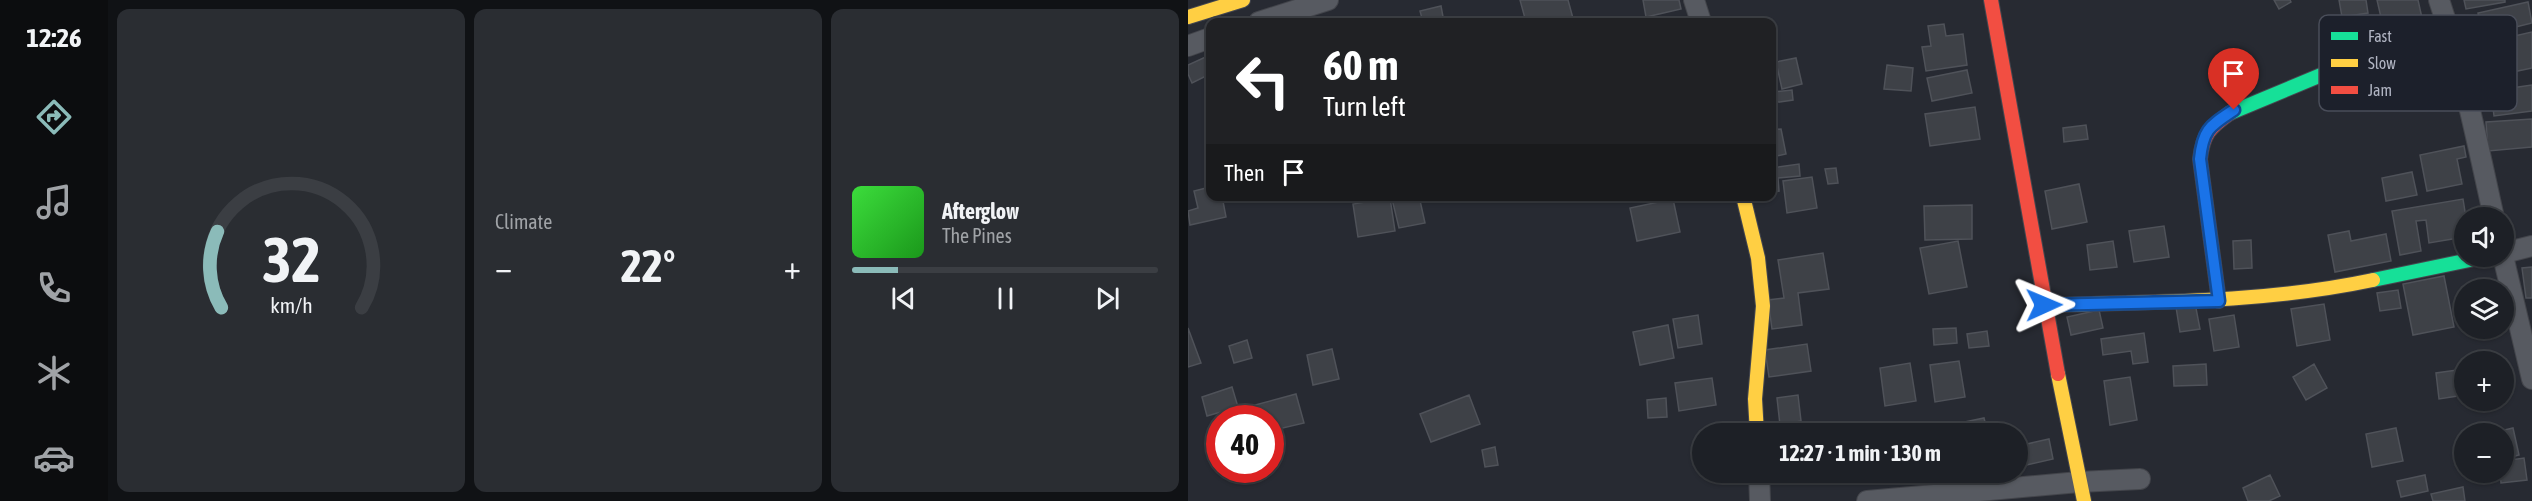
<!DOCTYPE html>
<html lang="en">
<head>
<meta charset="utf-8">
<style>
  :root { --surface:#1d2026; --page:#2a2d32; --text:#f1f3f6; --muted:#a0a3a7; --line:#3b3e43; --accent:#8bbbb9 }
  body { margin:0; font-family:"Asap Condensed",sans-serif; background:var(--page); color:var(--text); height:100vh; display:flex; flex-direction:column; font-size:22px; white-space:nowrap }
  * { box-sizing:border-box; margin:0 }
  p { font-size:20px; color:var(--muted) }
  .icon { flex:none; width:33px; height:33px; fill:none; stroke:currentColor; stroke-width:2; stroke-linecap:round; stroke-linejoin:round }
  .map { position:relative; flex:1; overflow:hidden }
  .sheet { display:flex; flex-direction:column; gap:9px; padding:9px; background:#101215; width:1080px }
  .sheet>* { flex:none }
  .banner { position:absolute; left:18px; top:18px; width:570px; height:183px; border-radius:12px; box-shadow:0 2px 4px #0004,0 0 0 2px var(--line); background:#202124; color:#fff; overflow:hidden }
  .tools { position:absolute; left:1266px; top:207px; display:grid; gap:12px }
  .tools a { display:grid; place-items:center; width:60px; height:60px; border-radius:50%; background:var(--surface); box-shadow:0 2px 4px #0004,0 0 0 2px var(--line); font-size:30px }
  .speed { position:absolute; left:18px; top:405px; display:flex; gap:12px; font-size:30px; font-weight:700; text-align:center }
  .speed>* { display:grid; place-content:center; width:78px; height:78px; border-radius:50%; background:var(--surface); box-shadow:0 2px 4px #0004,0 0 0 2px var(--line); line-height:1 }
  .speed .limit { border:9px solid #d22; background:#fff; color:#111 }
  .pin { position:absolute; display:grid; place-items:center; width:51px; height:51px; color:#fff; margin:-62px -26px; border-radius:50% 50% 50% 0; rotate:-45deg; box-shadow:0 0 6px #0007 }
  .pin .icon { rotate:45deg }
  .me { position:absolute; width:66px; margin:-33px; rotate:89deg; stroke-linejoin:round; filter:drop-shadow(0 0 4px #0008) }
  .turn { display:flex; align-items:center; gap:21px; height:126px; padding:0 18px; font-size:27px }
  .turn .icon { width:78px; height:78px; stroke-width:2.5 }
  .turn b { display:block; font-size:42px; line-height:51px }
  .then { display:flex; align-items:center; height:57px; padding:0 18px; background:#0003; gap:12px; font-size:22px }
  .big { font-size:45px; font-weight:700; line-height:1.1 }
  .sheet .widget { flex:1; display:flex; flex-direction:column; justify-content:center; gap:9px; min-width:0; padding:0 21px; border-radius:12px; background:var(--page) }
  .sheet .dial { align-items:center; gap:0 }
  .dial svg { height:156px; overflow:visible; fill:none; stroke:var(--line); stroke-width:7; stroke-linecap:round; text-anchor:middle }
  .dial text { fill:var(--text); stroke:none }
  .song { display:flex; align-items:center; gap:18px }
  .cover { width:72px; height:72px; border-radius:9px; background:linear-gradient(135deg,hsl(120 70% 55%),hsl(120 70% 35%)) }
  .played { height:6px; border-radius:3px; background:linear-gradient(90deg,var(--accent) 15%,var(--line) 15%) }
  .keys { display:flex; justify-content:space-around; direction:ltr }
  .heat { display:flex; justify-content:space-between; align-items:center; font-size:33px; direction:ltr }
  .sheet .tiles { flex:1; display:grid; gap:9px; grid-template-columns:repeat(3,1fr) }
  .trip { position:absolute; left:504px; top:423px; width:336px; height:60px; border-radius:30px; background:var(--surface); box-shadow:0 2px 4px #0004,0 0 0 2px var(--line); font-weight:700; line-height:60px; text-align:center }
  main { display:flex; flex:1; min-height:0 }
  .tabs { display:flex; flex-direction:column; width:108px; justify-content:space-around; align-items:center; background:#0c0d0f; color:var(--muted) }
  .tabs .icon { width:42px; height:42px }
  .tabs .active { color:var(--accent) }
  .tabs b { font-size:27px; color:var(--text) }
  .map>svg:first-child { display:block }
</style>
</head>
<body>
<main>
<nav class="tabs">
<b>12:26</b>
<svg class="icon active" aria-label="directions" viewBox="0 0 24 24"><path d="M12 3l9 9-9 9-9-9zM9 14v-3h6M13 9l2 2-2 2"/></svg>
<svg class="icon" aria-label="music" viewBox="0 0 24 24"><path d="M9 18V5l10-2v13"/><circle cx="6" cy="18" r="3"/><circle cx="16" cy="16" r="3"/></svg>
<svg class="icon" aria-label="phone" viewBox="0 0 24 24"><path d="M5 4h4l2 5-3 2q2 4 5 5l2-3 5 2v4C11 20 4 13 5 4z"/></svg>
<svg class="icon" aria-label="climate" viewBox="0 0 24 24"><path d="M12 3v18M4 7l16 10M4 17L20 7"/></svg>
<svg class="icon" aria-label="car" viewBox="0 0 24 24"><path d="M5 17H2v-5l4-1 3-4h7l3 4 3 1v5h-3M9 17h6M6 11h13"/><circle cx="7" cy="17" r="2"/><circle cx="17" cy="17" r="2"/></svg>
</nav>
<section class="sheet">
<div class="tiles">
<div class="widget dial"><svg viewBox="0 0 100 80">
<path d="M14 69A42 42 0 1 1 86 69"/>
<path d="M14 69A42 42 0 0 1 12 30" stroke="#8bbbb9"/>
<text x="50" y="56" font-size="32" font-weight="700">32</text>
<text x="50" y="72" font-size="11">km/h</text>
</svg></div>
<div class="widget"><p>Climate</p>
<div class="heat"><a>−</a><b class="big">22°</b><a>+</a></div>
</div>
<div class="widget">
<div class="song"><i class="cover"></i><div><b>Afterglow</b><p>The Pines</p></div></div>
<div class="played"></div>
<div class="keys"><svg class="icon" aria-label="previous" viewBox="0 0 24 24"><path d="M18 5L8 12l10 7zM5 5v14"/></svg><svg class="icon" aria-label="pause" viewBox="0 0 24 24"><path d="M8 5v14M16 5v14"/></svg><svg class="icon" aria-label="next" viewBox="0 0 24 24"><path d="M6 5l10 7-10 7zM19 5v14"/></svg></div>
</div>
</div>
</section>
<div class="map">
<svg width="1344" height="501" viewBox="0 0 1344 501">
  <rect width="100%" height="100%" fill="#272a32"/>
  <!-- building -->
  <path fill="#3e4147" stroke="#4f5259" stroke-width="1.5" d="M332,0H380L386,22H338Z
    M455,0H491L493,9L458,17Z
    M1086,0H1102L1103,2L1091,9Z
    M1151,0H1178L1180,13L1154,17Z
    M1189,0H1230L1234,18L1195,26Z
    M1276,0H1317V2L1278,9Z
    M1340,2L1344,23L1295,35L1290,13Z
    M253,6L256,22H235L232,11Z
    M756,24L758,36L775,34L779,65L738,71L734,47L743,46L740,26Z
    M1344,32V68L1320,73L1313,39Z
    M22,55V74L4,83L0,74V65Z
    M608,58L614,84L594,89L588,62Z
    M699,65L725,68L723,91L696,89Z
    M779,70L784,93L744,101L739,78Z
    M1344,85V111L1306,116L1303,91Z
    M604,90L605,100L584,103V92Z
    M787,107L792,139L742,146L737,114Z
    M1344,119V147L1300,151L1298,122Z
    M898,125L900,139L876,142L875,128Z
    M593,129L598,154L584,157V130Z
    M1276,146L1278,157L1269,159L1274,184L1239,191L1232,155Z
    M611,164L612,176L590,178L591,191L584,192V168Z
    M648,168L650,183L640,184L637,169Z
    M1224,172L1229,195L1198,201L1194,178Z
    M624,177L629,208L599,213L595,181Z
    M891,184L899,222L864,229L857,191Z
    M22,187V196H34L38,217L2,225L0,211L10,208L6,191Z
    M214,196H231L237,223L211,228L204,199Z
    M202,198L207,231L170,237L165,204Z
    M485,199L492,232L449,241L442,208Z
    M1275,199L1278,218L1276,237L1241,243L1238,220L1228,221L1233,251L1212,255L1204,211Z
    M784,205V239L737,240L736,206Z
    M976,226L981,257L946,262L941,231Z
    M1161,231L1163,241L1198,234L1203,261L1147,272L1140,235Z
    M1063,240L1064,268L1046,269L1045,241Z
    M770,241L779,287L741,294L732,248Z
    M925,241L929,267L902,270L899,245Z
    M635,253L641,289L610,293L614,325L584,329L580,300L596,298L590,260Z
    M1344,267V298H1338L1334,268Z
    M1256,276L1266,327L1225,335L1215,284Z
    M1210,290L1213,308L1192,311L1189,293Z
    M1007,303L1012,329L992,332L988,307Z
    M1136,304L1142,340L1109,346L1103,309Z
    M911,310L915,328L883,335L879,317Z
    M510,315L514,344L490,348L485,319Z
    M1046,315L1051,347L1026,351L1021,319Z
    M480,325L486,358L452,365L445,332Z
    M0,328L13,363L0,367Z
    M768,328L769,343L746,345L745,329Z
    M799,331L801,346L781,348L779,334Z
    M956,333L960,362L945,364L943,351L915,355L913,339Z
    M59,340L64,358L46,363L41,346Z
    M619,344L623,371L581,377L577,350Z
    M144,349L151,379L125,385L119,355Z
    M771,361L777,397L747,402L742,365Z
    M722,363L728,401L697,406L692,368Z
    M1018,364L1019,385L986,386L985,366Z
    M1126,364L1139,388L1118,400L1105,377Z
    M1276,369V395L1251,399L1248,373Z
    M942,377L949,420L922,425L916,381Z
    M524,378L528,405L491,411L487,383Z
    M44,387L50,407L19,416L14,397Z
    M108,394L116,423L82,431V418H59L56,408Z
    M281,395L292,424L243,442L232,414Z
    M610,395L613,421L592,425L589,398Z
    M478,398L479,417L460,418L459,400Z
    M796,418L800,434H764L762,425Z
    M1208,428L1215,461L1184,467L1178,434Z
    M1325,428L1331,455L1316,459V434H1300Z
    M861,439L865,459L830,467V446Z
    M307,447L310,465L297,467L294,450Z
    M1336,458L1339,480L1313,483L1312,472H1316V461Z
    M1082,475L1092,496L1081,501H1060L1055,488Z
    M1237,475L1240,491L1213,497L1209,481Z
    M1275,487L1277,501H1245L1243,494Z"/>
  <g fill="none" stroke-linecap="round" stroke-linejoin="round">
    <!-- street casing -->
    <g stroke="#43454b" stroke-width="22">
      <path id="street" d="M506,0L513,22
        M1251,0C1275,71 1290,145 1306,218
        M71,22L140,0
        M0,46L22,38
        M1316,253L1344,246
        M1315,256L1344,379
        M571,472L572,501
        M679,501L891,482L952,479"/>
    </g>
    <!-- fast casing -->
    <g stroke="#45474f" stroke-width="16">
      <path id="fast" d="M1042,113L1162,63L1262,32
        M1185,280L1301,256"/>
    </g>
    <!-- slow casing -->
    <g stroke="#45474f" stroke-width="16">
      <path id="slow" d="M0,17L55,0
        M555,196L570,258L575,306L567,399L569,434
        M856,305C966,302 1076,303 1185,280
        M870,374L896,501"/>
    </g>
    <!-- jam casing -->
    <g stroke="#45474f" stroke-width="16">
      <path id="jam" d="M803,0L870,374
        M1031,301L1012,159C1015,134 1021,128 1042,113"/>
    </g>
    <!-- street -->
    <use href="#street" stroke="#575a61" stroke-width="20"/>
    <!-- fast -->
    <use href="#fast" stroke="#16e098" stroke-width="14"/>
    <!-- slow -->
    <use href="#slow" stroke="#ffcf43" stroke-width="14"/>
    <!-- jam -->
    <use href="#jam" stroke="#f24e42" stroke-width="14"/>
  </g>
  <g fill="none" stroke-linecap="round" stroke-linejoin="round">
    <!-- route casing -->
    <g stroke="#114b97" stroke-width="15">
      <path id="route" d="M856,305L1031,301L1012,159C1015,129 1022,126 1046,110"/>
    </g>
    <!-- route -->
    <use href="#route" stroke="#1a73e8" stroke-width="10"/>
  </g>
  <!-- legend -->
  <rect x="1131" y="15" width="198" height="96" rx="9" fill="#1c202b" stroke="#494d59" stroke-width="1.5"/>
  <rect x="1143" y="32" width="27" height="8" fill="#16e098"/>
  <rect x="1143" y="59" width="27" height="8" fill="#ffcf43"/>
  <rect x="1143" y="86" width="27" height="8" fill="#f24e42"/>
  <g font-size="16" fill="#b1b5c3">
    <text x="1180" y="42">Fast</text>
    <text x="1180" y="69">Slow</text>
    <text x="1180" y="96">Jam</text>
  </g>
</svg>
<div class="tools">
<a><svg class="icon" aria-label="sound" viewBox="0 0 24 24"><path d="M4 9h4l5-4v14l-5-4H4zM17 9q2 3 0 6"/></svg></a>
<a><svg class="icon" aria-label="layers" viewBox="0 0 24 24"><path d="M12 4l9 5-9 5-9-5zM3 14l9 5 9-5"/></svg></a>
<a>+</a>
<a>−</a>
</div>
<div class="speed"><div class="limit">40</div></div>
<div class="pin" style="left:1046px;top:110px;background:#d93025"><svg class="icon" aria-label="arrive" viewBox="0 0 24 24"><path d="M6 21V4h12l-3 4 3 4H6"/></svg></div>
<svg class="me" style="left:856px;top:305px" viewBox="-20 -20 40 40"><path d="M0-17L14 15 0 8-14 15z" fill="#1a73e8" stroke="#fff" stroke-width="4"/></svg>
<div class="trip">12:27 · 1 min · 130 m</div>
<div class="banner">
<div class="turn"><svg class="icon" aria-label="left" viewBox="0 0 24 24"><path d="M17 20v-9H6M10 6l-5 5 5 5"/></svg><div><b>60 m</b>Turn left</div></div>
<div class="then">Then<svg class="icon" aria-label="arrive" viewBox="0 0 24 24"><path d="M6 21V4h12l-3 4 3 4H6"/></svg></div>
</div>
</div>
</main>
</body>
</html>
